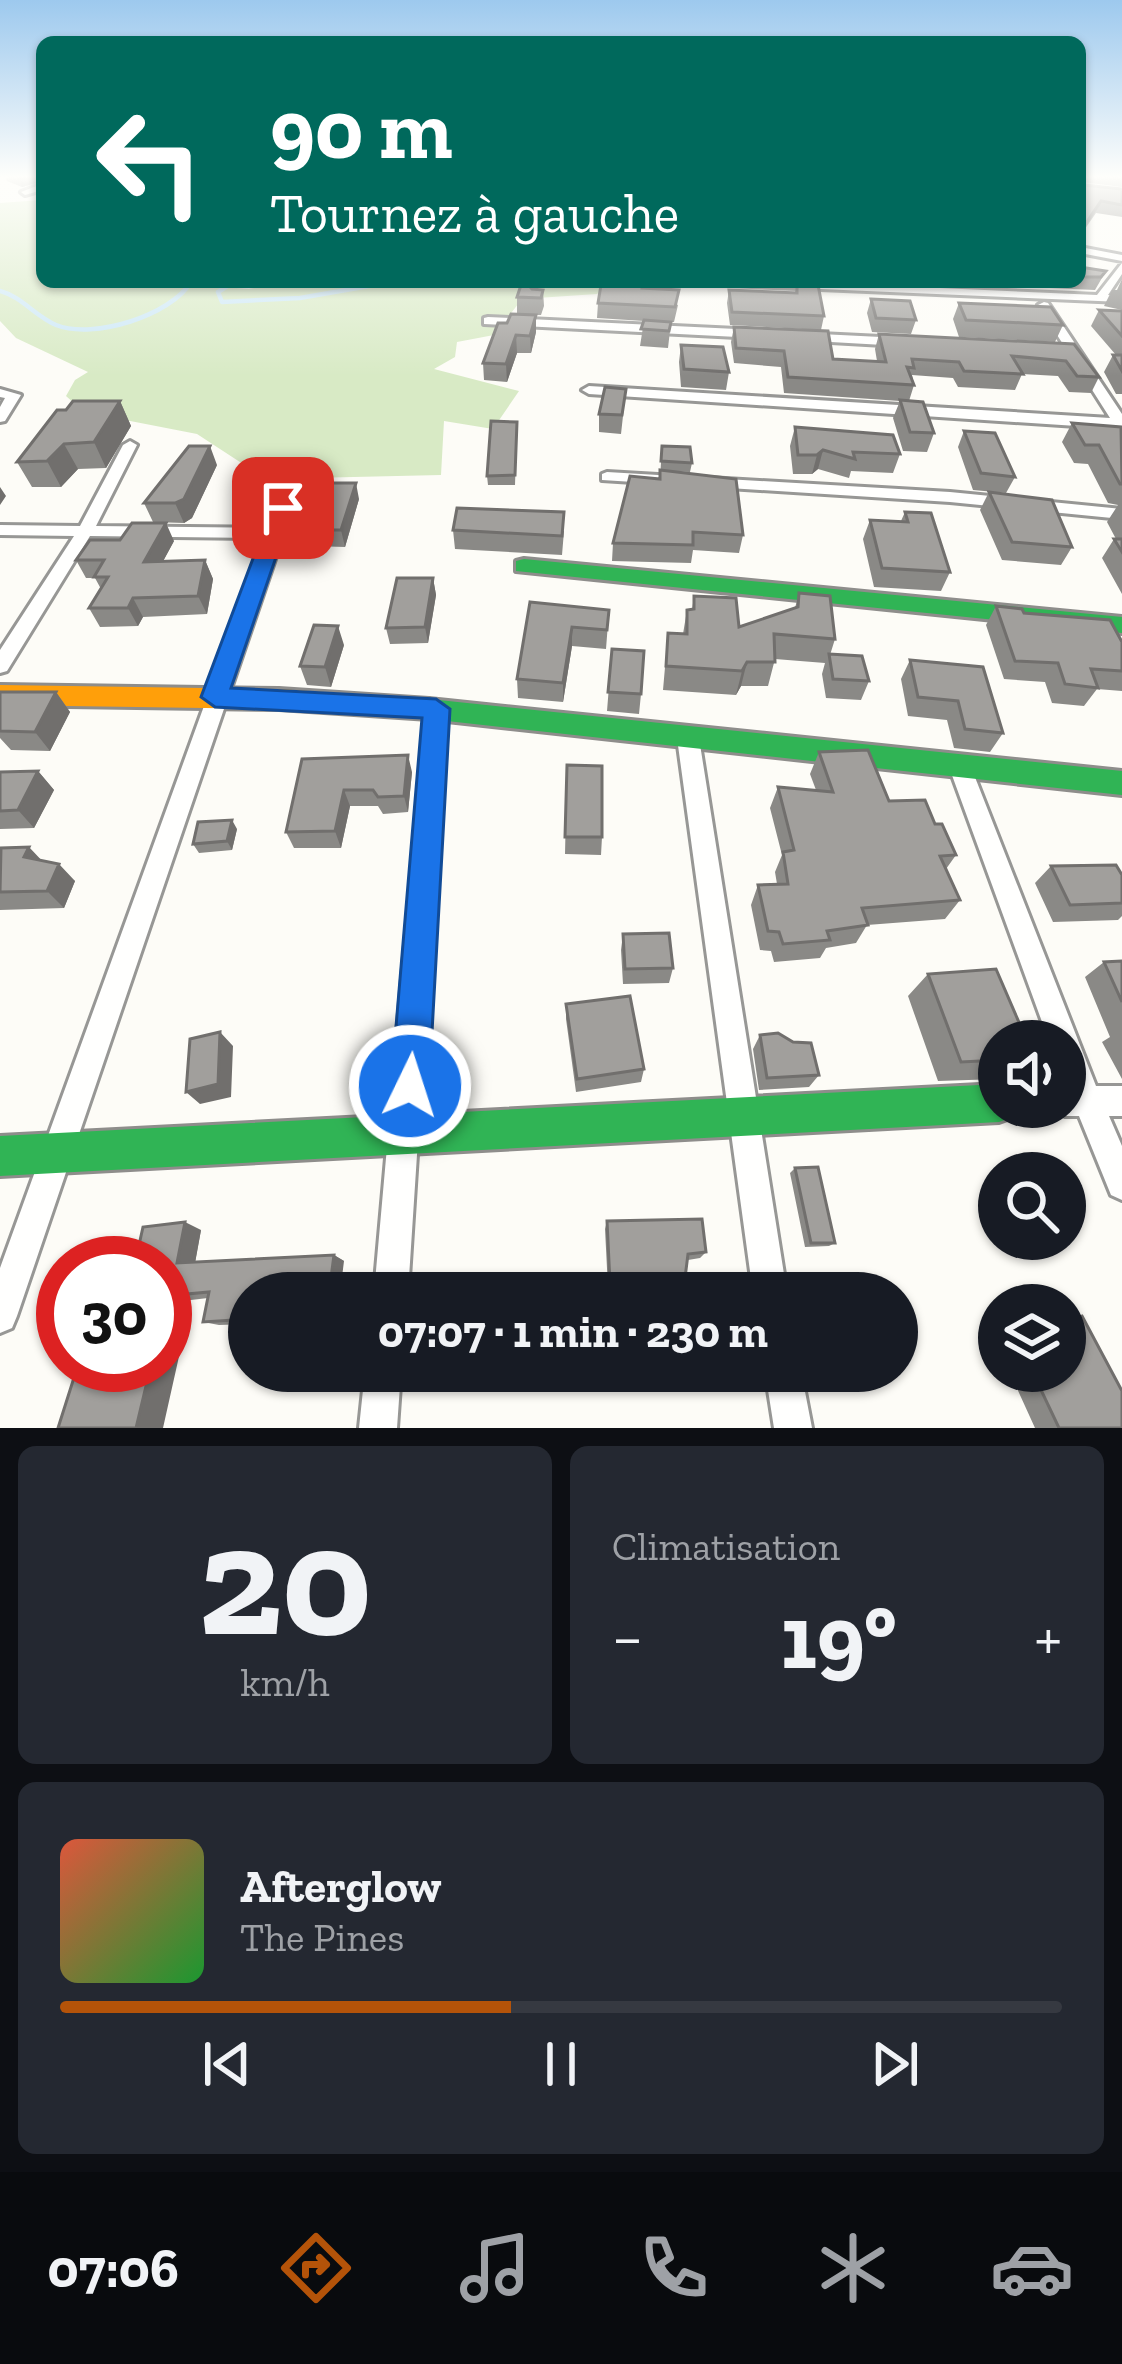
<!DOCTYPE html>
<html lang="fr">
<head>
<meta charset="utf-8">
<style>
  :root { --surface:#171b24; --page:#242831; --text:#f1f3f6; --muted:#9ea1a6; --line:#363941; --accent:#b45309 }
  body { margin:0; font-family:"Zilla Slab",serif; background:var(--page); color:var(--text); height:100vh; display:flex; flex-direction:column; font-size:45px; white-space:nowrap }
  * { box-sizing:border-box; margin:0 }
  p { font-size:39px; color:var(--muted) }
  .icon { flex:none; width:66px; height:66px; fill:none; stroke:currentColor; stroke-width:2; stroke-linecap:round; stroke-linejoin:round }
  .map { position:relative; height:1428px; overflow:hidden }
  .side { display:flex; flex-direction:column; gap:18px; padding:18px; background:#0d0f14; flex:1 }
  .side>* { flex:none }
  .top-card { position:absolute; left:36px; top:36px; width:1050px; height:252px; border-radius:18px; box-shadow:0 3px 9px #0004; background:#00695c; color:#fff; overflow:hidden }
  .tools { position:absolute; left:978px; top:1020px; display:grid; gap:24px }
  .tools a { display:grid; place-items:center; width:108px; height:108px; border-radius:50%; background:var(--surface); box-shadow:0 3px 9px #0004; font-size:60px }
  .speed { position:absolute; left:36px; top:1236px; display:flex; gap:24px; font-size:60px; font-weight:700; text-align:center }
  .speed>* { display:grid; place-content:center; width:156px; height:156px; border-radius:50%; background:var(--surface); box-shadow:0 3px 9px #0004; line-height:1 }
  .speed .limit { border:18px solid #d22; background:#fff; color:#111 }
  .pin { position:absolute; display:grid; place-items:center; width:102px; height:102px; color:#fff; margin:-51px; border-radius:24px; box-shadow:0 6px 18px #0006 }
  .me { position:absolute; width:132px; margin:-66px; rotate:4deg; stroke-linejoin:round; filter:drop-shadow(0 0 9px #0008) }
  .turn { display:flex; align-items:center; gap:42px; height:252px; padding:0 36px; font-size:54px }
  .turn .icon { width:156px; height:156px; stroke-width:2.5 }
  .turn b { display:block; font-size:84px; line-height:102px }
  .big { font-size:90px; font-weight:700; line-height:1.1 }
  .side .card { flex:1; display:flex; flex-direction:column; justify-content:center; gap:18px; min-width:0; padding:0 42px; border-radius:18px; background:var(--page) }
  .side .dial { align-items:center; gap:0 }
  .dial b { font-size:156px; line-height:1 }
  .song { display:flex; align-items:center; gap:36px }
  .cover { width:144px; height:144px; border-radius:18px; background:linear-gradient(135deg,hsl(10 70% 55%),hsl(130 70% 35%)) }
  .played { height:12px; border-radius:6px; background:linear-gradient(90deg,var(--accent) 45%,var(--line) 45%) }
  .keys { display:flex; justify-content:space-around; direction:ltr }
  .heat { display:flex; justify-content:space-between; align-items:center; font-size:66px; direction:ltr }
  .side .tiles { flex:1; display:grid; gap:18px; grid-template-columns:1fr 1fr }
  .card:last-child { grid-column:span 2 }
  .trip { position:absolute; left:228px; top:1272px; width:690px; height:120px; border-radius:60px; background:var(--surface); box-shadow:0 3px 9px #0004; font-weight:700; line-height:120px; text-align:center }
  .dock { display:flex; height:192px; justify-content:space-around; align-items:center; background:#090b0e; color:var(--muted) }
  .dock .icon { width:84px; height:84px }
  .dock .selected { color:var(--accent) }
  .dock b { font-size:54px; color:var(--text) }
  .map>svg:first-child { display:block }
</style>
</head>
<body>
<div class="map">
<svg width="1122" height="1428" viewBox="0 0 1122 1428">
  <rect width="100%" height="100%" fill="#fdfcf7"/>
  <!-- forest -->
  <path fill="#d8eac5" d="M42,200V282H162L249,289L280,282H614L597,294L522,299L494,335L457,342L455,357L434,369L519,391L493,429L444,421L441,475L266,479L197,434L84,412L66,396L75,380L88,372L16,338L0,321V203Z"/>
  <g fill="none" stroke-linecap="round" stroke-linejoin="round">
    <!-- stream -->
    <path stroke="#cde8f7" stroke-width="4.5" d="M234,282L218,292L222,302L300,298L392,282
      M0,291C22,297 35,316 56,325C94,340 171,315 191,282"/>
    <!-- street casing -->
    <g stroke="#979795" stroke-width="6">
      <path id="street" d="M42,184V190L25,195L21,192Z
        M1080,247L1122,255V261L1080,253Z
        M1122,263V274L1108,295L1122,296V302L729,285L724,282H806L1097,295Z
        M1044,302L1048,303L1122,414V429L589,394L582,390L589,386L1110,418L1038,305Z
        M488,317L757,330L763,334L757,338L484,324V318Z
        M800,333L901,338L907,342L901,346L796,340L794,337Z
        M0,389L21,395L5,421L0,422V407L5,398L0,397Z
        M130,441L137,445L96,526L269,528L287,480L293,478L301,483L17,1316L12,1328L0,1333V1268L265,538L90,536L7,671L0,673V650L74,536L0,535V525L80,526L123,445Z
        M607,472L950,492L1122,509V519L950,502L602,480V474Z
        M436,701L446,709L408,1293H374L426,709Z
        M688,730L696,732L699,738L787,1293H753L677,738L680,732Z
        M960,758L968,761L971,767L1096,1086H1122V1116H1109L1122,1146V1200L1111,1195L1079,1116H1065L1052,1107H1065V1041H1049L949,767L952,761Z
        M365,1371H401L397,1428H359Z
        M765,1371H801L812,1428H774Z"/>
    </g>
    <!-- fast casing -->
    <g stroke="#8e8d8b" stroke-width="6">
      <path id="fast" d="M524,559L1122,617V633L516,571V561Z
        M429,699L1122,771V795L429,719L416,709Z
        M999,1084V1107H1017L1013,1117L999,1122L0,1176V1136Z"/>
    </g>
    <!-- slow casing -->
    <g stroke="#8e8d8b" stroke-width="6">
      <path id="slow" d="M0,685L279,689L429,699L442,709L429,719L279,709L0,705Z"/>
    </g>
    <!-- street -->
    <use href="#street" fill="#fffffe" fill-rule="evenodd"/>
    <!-- fast -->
    <use href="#fast" fill="#30b455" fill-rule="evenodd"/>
    <!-- slow -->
    <use href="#slow" fill="#ff9f0a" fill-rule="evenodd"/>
  </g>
  <!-- wall -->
  <path fill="#8a8986" d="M5,176H42V195L37,184L40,182L22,187L7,181Z
    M1080,176H1122V187L1083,182L1084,185L1122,189V217L1096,213L1080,236Z
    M1080,267L1106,271L1095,290L1027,287L1028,282H1080Z
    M1122,279V310L1104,306L1112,290H1117Z
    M797,284L824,316L821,330L730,325L727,303L729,290L795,293Z
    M642,288L678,305L674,322H671L668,348L640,346L644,321L597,318L598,303Z
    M532,289L543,290L544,306L541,315H536V332L531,353H517L507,382L484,380L483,363L507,323L517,314V297Z
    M871,299L916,320L911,334L872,332L867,313Z
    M959,303L1063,325L1055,342L959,337L953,319Z
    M1099,310L1122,311V394H1116L1104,372L1113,355H1116L1091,326Z
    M734,327L833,359L877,361L875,349L879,334L1074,344L1099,377L1091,393L1069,392L1058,376L1022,374L1015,390L958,387L953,378L912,375L914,385L909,401L934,433L927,452L903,451L893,418L900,401L784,393L781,367L734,363L731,342Z
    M681,345L729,372L726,390L681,387L679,362Z
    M626,389L621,434L599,432V414Z
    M120,401L131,426L106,468L78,469L61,487H32L17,462L66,410Z
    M517,422L515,485H488L487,476Z
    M1072,423L1122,428V594L1102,558L1114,539H1116L1107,522L1118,505L1108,503L1088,464L1074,463L1062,442Z
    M795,427L900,454L893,473L851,471L849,478L818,469L812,474H793L790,446Z
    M964,431L1015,477L1006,493L973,490L958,447Z
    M662,446L692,463L690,472L663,471L743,535L739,553L693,550L691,563L612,561L613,543L660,479Z
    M217,465L192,518L184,523L153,522L144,503Z
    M989,492L1072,547L1061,565L1002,560L980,510Z
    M359,499L345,547L312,546L307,530Z
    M905,512L950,572L941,591L874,587L863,539L870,520L901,521Z
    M453,530L564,531L562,555L455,549Z
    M174,541L163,561L205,560L213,579L207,614L143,617L138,626L100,627L89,608L101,589L95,578H86L76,560Z
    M433,578L436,595L428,643L390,644L386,628Z
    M799,593L835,639L830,655L869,681L861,700L826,698L822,674L825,663L775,659L768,686H741L736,695L663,690L668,633L683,634L687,610H692L694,596L739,627L795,608Z
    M530,602L609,610L606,649L572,646L563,702L518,698L517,679Z
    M996,606L1122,642V691L1097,689L1084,706L1052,703L1045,682L1004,679L986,625Z
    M344,645L331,687L307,685L300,666Z
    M612,649L641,694L639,714L607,711Z
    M910,660L1003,733L990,752L954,748L947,720L908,716L901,679Z
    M0,692H56L70,712L50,751L11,750L0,738Z
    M819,752L889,801L935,824L956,855L946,869L960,900L945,919L867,925L856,943L826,948L820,958L774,962L771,951L760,950L751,905L758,885L777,884L775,872L782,855L770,808L778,787L816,790L810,774Z
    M302,759L412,772L408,812L383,814L378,806H350L341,848H294L286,832Z
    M567,765L602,837L601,855L565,854Z
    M38,771L54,790L34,828L0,829V772Z
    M237,829L232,850L199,853L193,844Z
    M0,850L43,861L75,881L64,908L0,910Z
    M1051,866L1122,875V916L1118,920L1053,922L1035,883Z
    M623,934L673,968L669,983L623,984L621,950Z
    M1122,961V1079L1102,1042L1110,1037L1085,977L1104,962Z
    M928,974L999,1041V1079L938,1081L908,996Z
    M566,1004L644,1069L641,1082L576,1092L566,1019Z
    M760,1035L819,1075L809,1087L759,1090L753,1049Z
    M795,1168L835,1243L829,1246L805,1247L790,1173Z
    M607,1221L706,1252L700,1258L688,1260L685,1278L680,1283L608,1288L605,1229Z
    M201,1230L195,1262L334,1255L344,1261L249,1293V1324L219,1325L203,1322L208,1298L165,1303V1263Z
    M1082,1316L1122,1428H1035L1009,1371H1065V1319Z"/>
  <!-- shaded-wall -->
  <path fill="#716f6d" d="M21,176H42V181L22,187L17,177Z
    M536,315V332L531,353L530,336Z
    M516,335L517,353L507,382L506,364Z
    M120,401L131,426L106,468L94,442Z
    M64,444L78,469L61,487L47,461Z
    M210,446L217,465L192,518L184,523L175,503Z
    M823,450L818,469L812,474L817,455Z
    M356,483L359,499L345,547L341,530Z
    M0,487L6,496L0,505Z
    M166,523L174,541L153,580L144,562Z
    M205,560L213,579L207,614L198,596Z
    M433,578L436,595L428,643L425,627Z
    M133,598L143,617L138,626L128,608Z
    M338,626L344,645L331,687L325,667Z
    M572,627V646L563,702V683Z
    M747,662L741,686L736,695L742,671Z
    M56,692L70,712L50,751L35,732Z
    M408,755L412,772L408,812L404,796Z
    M38,771L54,790L34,828L18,810Z
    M344,790L350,806L341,848L335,831Z
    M232,820L237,829L232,850L227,841Z
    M29,847L46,865L24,857Z
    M59,864L75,881L64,908L47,891Z
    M220,1032L233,1046L231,1097L200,1104L186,1092Z
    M185,1222L201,1230L194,1269L177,1263Z
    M334,1255L344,1261L340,1293H329Z
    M165,1341L182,1343L163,1428H136L151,1365H165Z"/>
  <!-- building -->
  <path fill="#a19f9c" stroke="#716f6d" stroke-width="3" d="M1080,176L1084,185L1122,189V205L1101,201L1080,232Z
    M1080,267L1106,271L1101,277H1080Z
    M522,282H526L532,289L543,290L541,298L517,297Z
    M611,282H643L642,288L679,290L675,307L598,303L601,285L610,286Z
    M797,284L818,285L824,316L732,312L729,290L797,293Z
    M871,299L910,301L916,320L876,318Z
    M959,303L1051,307L1063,325L966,320Z
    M1099,310L1122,311V336Z
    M511,314L536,315L530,336L516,335L506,364L483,363L498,323H507Z
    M644,320L671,322L669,331L641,329Z
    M734,327L828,331L833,359L886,362L879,334L1074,344L1099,377L1077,376L1066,361L1012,356L1023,374L964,371L959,362L912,359L914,368L907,367L914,385L788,377L784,351L736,348Z
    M681,345L723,347L729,372L684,369Z
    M1113,355H1122V371Z
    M605,387L626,389L622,415L599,414Z
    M900,400L923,402L934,433L910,432Z
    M73,401H120L94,442L64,444L47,461L17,462L57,410H66Z
    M491,421L517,422L515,475L487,476Z
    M1072,423L1121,427L1122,484H1120L1099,445H1085Z
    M795,427L893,435L900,454L853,452L855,459L823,450L817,455H798Z
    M964,431L995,433L1015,477L981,473Z
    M189,446H210L184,499L175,503H144Z
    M662,446L690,447L692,463L661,461Z
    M660,470L736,479L743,535L693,532V545L613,543L630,476L660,479Z
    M324,483H356L341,530H307Z
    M989,492L1052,500L1072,547L1012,542Z
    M457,508L564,512L562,536L453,530Z
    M905,512L931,513L950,572L882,568L870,520L908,522Z
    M132,523H166L144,562L205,560L198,596L133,598L128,608H89L108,577H94L104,560H76L90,540H120Z
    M1114,539H1122V552Z
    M397,578H433L425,627L386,628Z
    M799,593L830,596L835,639L774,634L775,662H747L742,671L666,666L668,633L687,634V610L694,609V596L736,598L739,627L798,607Z
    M530,602L609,610L607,630L572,627L563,683L517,679Z
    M996,606L1022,609L1024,613L1110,620L1122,642V671L1091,669L1098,688L1065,684L1058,663L1015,661Z
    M314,625L338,626L325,667L300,666Z
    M612,649L644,651L641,694L608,692Z
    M829,654L862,656L869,681L833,679Z
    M910,660L983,667L1003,733L965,729L958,701L918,697Z
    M0,692H56L35,732L0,731Z
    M868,750L889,801L925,800L935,824H942L956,855L940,856L960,900L862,908L868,925L827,931L830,940L783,944L779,932L768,931L758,885L788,884L783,852L794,850L778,787L833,792L819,752Z
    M408,755L404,796L378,797L373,790H344L335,831L286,832L302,759Z
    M567,765L602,766V837H565Z
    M38,771L18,810L0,811V772Z
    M232,820L227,841L193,844L198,822Z
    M29,847L24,857L59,864L47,891L0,892L1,848Z
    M1116,865L1122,875V903L1070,905L1051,866Z
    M669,933L673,968L625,969L623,934Z
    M1122,961V1002L1104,962Z
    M996,969L1027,1041H999V1060L961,1062L928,974Z
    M630,996L644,1069L577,1079L566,1004Z
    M220,1032L218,1084L186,1092L190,1039Z
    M778,1033L793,1042L811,1043L819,1075L767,1078L760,1035Z
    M818,1167L835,1243H811L795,1168Z
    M702,1219L706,1252L688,1254L685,1278L610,1283L607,1221Z
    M185,1222L177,1263L334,1255L329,1293H249V1319L203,1322L209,1292L165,1296V1263H135L143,1227Z
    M1082,1316L1122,1391V1428H1059L1032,1371H1065V1322Z
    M78,1365H151L136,1428H58Z"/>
  <!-- sky -->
  <linearGradient id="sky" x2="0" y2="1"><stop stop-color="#9dc9ee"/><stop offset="0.47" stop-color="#fefefb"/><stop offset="1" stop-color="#fefefb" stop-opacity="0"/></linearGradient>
  <rect width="1122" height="376" fill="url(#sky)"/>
  <!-- route -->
  <path fill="#1a73e8" stroke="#114b97" stroke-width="3" d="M283,502L293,508L231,688L436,699L450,709L429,1086L424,1100L410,1106L396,1100L391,1086L422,718L215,707L201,697L272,508Z"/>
</svg>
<div class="tools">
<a><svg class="icon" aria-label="sound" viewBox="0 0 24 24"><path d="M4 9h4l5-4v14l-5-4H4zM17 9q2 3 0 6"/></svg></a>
<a><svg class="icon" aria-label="search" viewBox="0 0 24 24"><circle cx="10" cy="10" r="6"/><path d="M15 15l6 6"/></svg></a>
<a><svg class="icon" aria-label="layers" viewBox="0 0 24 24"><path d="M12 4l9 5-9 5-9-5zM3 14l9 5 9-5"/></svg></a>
</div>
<div class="speed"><div class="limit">30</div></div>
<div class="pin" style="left:283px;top:508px;background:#d93025"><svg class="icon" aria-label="arrive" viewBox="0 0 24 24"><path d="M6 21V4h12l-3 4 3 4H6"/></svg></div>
<svg class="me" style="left:410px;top:1086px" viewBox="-20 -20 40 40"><circle r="17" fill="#1a73e8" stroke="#fff" stroke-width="3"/><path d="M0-11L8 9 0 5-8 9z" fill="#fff"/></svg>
<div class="trip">07:07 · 1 min · 230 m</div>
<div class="top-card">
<div class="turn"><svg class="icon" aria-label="left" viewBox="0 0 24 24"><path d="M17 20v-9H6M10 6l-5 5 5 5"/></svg><div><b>90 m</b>Tournez à gauche</div></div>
</div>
</div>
<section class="side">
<div class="tiles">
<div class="card dial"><b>20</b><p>km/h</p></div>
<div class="card"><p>Climatisation</p>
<div class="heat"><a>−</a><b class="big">19°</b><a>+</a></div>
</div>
<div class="card">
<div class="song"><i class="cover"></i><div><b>Afterglow</b><p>The Pines</p></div></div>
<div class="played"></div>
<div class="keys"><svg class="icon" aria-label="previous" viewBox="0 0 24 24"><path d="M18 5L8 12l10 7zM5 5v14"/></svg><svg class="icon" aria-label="pause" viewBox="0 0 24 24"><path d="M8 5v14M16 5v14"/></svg><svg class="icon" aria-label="next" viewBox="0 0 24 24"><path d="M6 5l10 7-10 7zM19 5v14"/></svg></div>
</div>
</div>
</section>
<nav class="dock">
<b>07:06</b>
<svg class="icon selected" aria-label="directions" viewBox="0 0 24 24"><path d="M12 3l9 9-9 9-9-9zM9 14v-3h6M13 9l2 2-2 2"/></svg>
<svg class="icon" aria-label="music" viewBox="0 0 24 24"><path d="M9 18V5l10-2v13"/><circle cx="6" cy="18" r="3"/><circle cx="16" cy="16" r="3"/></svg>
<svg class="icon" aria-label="phone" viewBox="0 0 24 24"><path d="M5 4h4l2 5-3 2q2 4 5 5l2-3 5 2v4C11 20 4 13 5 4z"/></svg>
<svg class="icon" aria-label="climate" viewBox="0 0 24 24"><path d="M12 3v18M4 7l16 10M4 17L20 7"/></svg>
<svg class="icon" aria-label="car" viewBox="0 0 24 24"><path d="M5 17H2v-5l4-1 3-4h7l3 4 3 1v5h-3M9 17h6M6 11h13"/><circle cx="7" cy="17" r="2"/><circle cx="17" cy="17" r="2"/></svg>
</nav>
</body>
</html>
